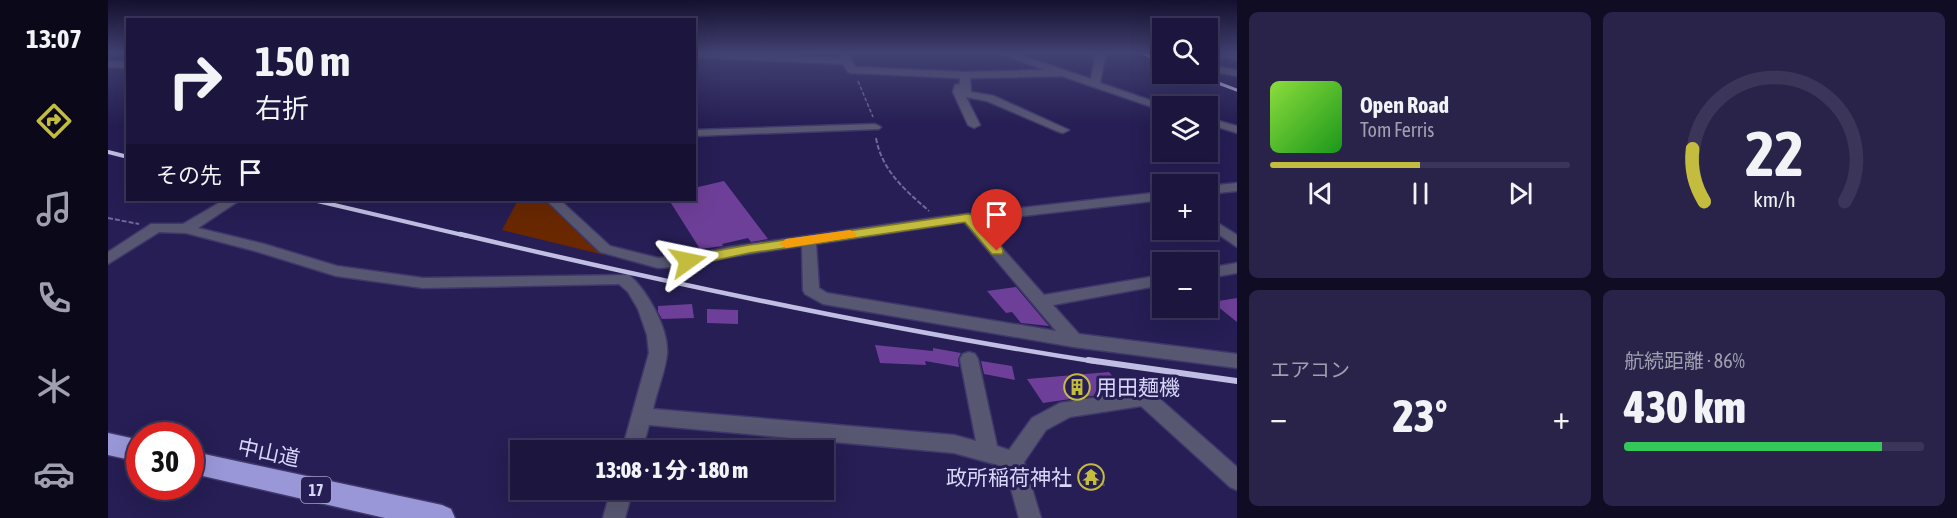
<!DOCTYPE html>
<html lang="ja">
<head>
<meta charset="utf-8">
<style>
  :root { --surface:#1c163f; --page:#29234a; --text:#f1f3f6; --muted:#a09fb0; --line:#3a3559; --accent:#c4bc3e }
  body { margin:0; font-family:"Asap Condensed","Noto Sans JP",sans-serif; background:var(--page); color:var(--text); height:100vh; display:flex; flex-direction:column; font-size:22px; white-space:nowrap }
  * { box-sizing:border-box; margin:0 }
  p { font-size:20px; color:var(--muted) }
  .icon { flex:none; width:33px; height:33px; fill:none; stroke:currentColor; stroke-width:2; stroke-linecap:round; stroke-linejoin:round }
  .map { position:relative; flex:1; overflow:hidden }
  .sheet { display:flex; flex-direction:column; gap:12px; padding:12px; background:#0f0c23; width:720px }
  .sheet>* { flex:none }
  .guide { position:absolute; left:18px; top:18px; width:570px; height:183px; border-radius:0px; box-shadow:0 6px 24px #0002,0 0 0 2px var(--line); background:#1c163f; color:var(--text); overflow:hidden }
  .controls { position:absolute; left:1044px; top:18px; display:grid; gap:12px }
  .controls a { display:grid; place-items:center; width:66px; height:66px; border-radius:0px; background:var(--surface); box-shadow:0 6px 24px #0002,0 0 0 2px var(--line); font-size:30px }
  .speed { position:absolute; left:18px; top:422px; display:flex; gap:12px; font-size:30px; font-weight:700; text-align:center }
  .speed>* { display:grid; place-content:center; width:78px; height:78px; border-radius:50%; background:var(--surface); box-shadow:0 6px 24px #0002,0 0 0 2px var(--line); line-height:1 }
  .speed .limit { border:9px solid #d22; background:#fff; color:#111 }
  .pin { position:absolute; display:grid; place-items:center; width:51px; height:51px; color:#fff; margin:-62px -26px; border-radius:50% 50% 50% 0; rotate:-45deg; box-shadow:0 0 6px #0007 }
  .pin .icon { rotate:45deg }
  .me { position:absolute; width:66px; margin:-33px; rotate:78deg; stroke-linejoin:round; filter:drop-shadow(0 0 4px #0008) }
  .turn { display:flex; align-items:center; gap:21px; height:126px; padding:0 30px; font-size:27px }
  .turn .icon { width:78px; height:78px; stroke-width:2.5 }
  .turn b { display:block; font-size:42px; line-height:51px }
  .then { display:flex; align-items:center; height:57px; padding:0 30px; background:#0003; gap:12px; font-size:22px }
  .big { font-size:45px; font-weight:800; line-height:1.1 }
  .sheet .widget { flex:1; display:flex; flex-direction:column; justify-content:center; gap:9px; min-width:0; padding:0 21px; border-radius:9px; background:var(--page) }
  .sheet .dial { align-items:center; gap:0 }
  .dial svg { height:156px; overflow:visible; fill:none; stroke:var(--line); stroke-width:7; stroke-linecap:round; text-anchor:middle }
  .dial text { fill:var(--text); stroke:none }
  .song { display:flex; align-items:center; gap:18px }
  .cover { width:72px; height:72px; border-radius:9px; background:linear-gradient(135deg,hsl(90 70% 55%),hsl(120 70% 35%)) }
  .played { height:6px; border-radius:3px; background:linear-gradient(90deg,var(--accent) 50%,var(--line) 50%) }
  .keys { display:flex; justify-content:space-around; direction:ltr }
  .heat { display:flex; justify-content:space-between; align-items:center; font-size:33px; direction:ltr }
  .charge { height:9px; border-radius:4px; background:linear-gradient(90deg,#34c759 86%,var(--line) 0) }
  .sheet .tiles { flex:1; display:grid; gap:12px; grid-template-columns:repeat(2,1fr) }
  .trip { position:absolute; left:402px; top:440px; width:324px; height:60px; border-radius:0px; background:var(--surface); box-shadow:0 6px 24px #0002,0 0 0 2px var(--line); font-weight:800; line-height:60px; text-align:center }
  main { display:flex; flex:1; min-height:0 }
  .menu { display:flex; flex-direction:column; width:108px; justify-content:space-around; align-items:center; background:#0b0919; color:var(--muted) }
  .menu .icon { width:42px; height:42px }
  .menu .on { color:var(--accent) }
  .menu b { font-size:27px; color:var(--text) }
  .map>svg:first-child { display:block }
</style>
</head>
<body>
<main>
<nav class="menu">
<b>13:07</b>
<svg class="icon on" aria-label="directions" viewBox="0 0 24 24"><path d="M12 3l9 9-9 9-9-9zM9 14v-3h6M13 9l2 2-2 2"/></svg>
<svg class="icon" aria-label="music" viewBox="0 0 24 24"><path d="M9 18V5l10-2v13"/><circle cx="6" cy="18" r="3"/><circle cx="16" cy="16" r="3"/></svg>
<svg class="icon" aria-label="phone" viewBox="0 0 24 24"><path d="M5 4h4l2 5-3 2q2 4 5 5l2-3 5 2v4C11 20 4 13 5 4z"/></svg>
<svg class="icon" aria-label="climate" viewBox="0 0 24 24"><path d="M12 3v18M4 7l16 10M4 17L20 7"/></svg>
<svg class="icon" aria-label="car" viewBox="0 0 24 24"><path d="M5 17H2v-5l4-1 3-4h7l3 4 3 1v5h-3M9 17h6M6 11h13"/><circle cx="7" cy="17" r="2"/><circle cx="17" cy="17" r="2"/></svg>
</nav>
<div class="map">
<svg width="1129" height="518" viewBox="0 0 1129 518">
  <rect width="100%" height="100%" fill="#261e54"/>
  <!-- green -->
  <path fill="#692800" d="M410,200H439L498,252L496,255L394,230Z"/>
  <!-- building -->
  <path fill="#6e3f98" d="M616,181L660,239L643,242L640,238L614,244L615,246L592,249L561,200H586V188Z
    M908,287L941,326L913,323L904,312L898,313L879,291Z
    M1129,298V322L1104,302Z
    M584,304L586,318L554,319L550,312V306Z
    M599,309L630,310V324L599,323Z
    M767,345L825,351V348L853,353L850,359L851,367L817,361L818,365L772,363Z
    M873,361L904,366L907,380L876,374Z
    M1001,372L1017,391L935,403L919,379Z
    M970,469L992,472L997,486L975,483Z"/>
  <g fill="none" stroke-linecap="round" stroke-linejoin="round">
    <!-- minor casing -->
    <g stroke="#3f386b" stroke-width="3">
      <path id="minor" d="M586,52L733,58L731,52H740L747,67L857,72L937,70L889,52H903L983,79L988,52H998L992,83L1059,106H1054V110L1050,109L954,76L862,78L863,92L886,96L961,130L955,133L951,132L879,101L858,97L872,125L866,128L860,125L845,92L847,85L852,84V78L743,73L740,72L735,64L586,57Z
        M1046,52H1054V57Z
        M1100,52L1129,54V60L1100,54Z
        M0,61L20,62V68L0,67Z
        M1100,65L1129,70V76L1100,71Z
        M1100,118L1129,126V133L1100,124Z
        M767,124L773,127L771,129L586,136V130Z
        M1129,183V191L1100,194V186Z
        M1054,192V200L870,221L936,295L1054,275V285L945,305L971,334L1129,354V368L966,347L715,304L697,294L695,290L694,246L621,257L580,266L550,268L492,252L438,200H452L502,246L550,258L580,256L621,247L832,217ZM856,222L948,331L719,293L711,288L708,244Z
        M116,200H132L90,228L156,244L229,266L315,278L521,275C539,290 561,329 559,354C557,372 549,391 545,409L846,435L868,441L852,359L855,354L861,352L867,354L870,359L889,446L901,450L924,418L952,403L1037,390L1044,392L1129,467V490L1122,487L1033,406L962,417L938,430L916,462L933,518H911L897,467L846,453L541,425L534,450H514L541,353L539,335L530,309L520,292L511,284L315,288L228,276L147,251L78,233L51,232L0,264V252L43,224H75Z
        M1100,217L1129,235V247L1100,227Z
        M1129,263V273L1100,278V268Z
        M503,489H525L517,518H495Z"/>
    </g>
    <!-- highway casing -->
    <g stroke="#3f386b" stroke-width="3">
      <path id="highway" d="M0,433L32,440V462L0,455Z
        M82,451L334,505L343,509L347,518H277L82,473Z"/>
    </g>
    <!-- path-far2 -->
    <path stroke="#6f6a98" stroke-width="1.5" stroke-dasharray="4 2" stroke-linecap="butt" d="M750,81L765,117"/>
    <!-- path-far1 -->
    <path stroke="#6f6a98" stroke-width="2" stroke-dasharray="5 2" stroke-linecap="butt" d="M768,138C774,171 797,190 821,211
      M0,218L31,224"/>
    <!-- path -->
    <path stroke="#6f6a98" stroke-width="3" stroke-dasharray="8 4" stroke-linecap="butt" d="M924,468L965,476"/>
    <!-- minor -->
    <use href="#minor" fill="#585772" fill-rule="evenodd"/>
    <!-- highway -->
    <use href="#highway" fill="#9a97d8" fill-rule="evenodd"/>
    <!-- rail-far3 -->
    <path stroke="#c0bee3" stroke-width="3" d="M1032,52L1054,61
      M1086,74L1129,90"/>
    <!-- rail-far2 -->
    <path stroke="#c0bee3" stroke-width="4" d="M0,152L20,157
      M205,200L359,236"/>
    <!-- rail-far1 -->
    <path stroke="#c0bee3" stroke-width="4.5" d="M352,234C564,284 775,329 990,362"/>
    <!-- rail -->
    <path stroke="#c0bee3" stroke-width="6" d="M980,360L1129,381"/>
  </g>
  <!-- sky -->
  <linearGradient id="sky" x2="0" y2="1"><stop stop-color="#15102e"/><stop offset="0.42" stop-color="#414172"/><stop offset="1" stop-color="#414172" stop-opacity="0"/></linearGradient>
  <rect width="1129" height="125" fill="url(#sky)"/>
  <!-- route -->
  <path fill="#c4bc3e" stroke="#7f7a28" stroke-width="1.5" d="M860,214L864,215L894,248L895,251L894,254H884L857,222L641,253L580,266L573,261L580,256L641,245Z"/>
  <!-- slow -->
  <path fill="#f59e0b" d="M742,230L749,234L747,237L678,248L671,244L678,239Z"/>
  <!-- icons -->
  <defs>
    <g id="building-ring" transform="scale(1.35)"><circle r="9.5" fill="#261e54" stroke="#c4bc3e" stroke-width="1.5"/><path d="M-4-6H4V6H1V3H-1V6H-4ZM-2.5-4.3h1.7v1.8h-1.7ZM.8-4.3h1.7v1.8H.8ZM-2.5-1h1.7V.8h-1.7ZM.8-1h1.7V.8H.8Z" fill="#c4bc3e"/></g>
    <g id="temple-ring" transform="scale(1.35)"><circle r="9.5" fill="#261e54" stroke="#c4bc3e" stroke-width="1.5"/><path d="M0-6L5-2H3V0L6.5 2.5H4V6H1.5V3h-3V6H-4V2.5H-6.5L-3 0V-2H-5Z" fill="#c4bc3e"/></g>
  </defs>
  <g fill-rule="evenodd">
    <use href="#building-ring" x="969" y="387"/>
    <use href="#temple-ring" x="983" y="477"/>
  </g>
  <g text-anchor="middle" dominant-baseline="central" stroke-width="6" stroke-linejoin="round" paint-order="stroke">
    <!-- shield labels -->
    <rect fill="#261e54" stroke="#a3a0c8" stroke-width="1.5" x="193" y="477" width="30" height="26" rx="4.5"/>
    <g font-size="16" font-weight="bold" fill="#d8d7fa">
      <text x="208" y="490">17</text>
    </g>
    <!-- near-poi labels -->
    <g font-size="21" fill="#d8d7fa" stroke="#261e54" text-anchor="start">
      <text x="988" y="387">用田麺機</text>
      <text x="964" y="477" text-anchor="end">政所稲荷神社</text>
    </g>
    <!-- near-street labels -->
    <g font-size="21" fill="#d8d7fa" stroke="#261e54">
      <text transform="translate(161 452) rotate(12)">中山道</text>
    </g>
  </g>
</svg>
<div class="controls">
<a><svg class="icon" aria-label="search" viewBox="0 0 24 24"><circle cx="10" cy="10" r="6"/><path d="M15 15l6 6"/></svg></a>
<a><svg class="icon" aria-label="layers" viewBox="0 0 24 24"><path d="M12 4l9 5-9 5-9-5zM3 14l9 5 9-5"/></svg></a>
<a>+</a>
<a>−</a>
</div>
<div class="speed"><div class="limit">30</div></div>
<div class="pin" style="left:889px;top:251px;background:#d93025"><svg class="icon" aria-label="arrive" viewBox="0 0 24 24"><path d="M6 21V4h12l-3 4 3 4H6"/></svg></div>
<svg class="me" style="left:580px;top:261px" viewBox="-20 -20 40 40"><path d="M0-17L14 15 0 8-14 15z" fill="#c4bc3e" stroke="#fff" stroke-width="4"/></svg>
<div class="trip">13:08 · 1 分 · 180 m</div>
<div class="guide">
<div class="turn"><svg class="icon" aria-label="right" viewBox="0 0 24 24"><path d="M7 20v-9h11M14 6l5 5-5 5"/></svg><div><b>150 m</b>右折</div></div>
<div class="then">その先<svg class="icon" aria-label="arrive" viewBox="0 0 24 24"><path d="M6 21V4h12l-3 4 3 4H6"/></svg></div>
</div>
</div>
<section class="sheet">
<div class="tiles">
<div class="widget">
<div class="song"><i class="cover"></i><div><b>Open Road</b><p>Tom Ferris</p></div></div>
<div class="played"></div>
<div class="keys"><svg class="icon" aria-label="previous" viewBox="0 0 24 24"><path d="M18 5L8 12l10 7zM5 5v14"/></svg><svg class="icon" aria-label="pause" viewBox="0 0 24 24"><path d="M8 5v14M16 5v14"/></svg><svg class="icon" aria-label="next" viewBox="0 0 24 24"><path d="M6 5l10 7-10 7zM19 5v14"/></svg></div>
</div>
<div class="widget dial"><svg viewBox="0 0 100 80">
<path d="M14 69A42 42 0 1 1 86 69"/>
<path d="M14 69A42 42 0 0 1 8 42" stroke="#c4bc3e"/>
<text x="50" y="56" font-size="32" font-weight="700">22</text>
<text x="50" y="72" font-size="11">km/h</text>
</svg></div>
<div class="widget"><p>エアコン</p>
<div class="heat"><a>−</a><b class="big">23°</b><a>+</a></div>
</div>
<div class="widget"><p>航続距離 · 86%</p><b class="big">430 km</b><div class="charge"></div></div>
</div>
</section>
</main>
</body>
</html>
